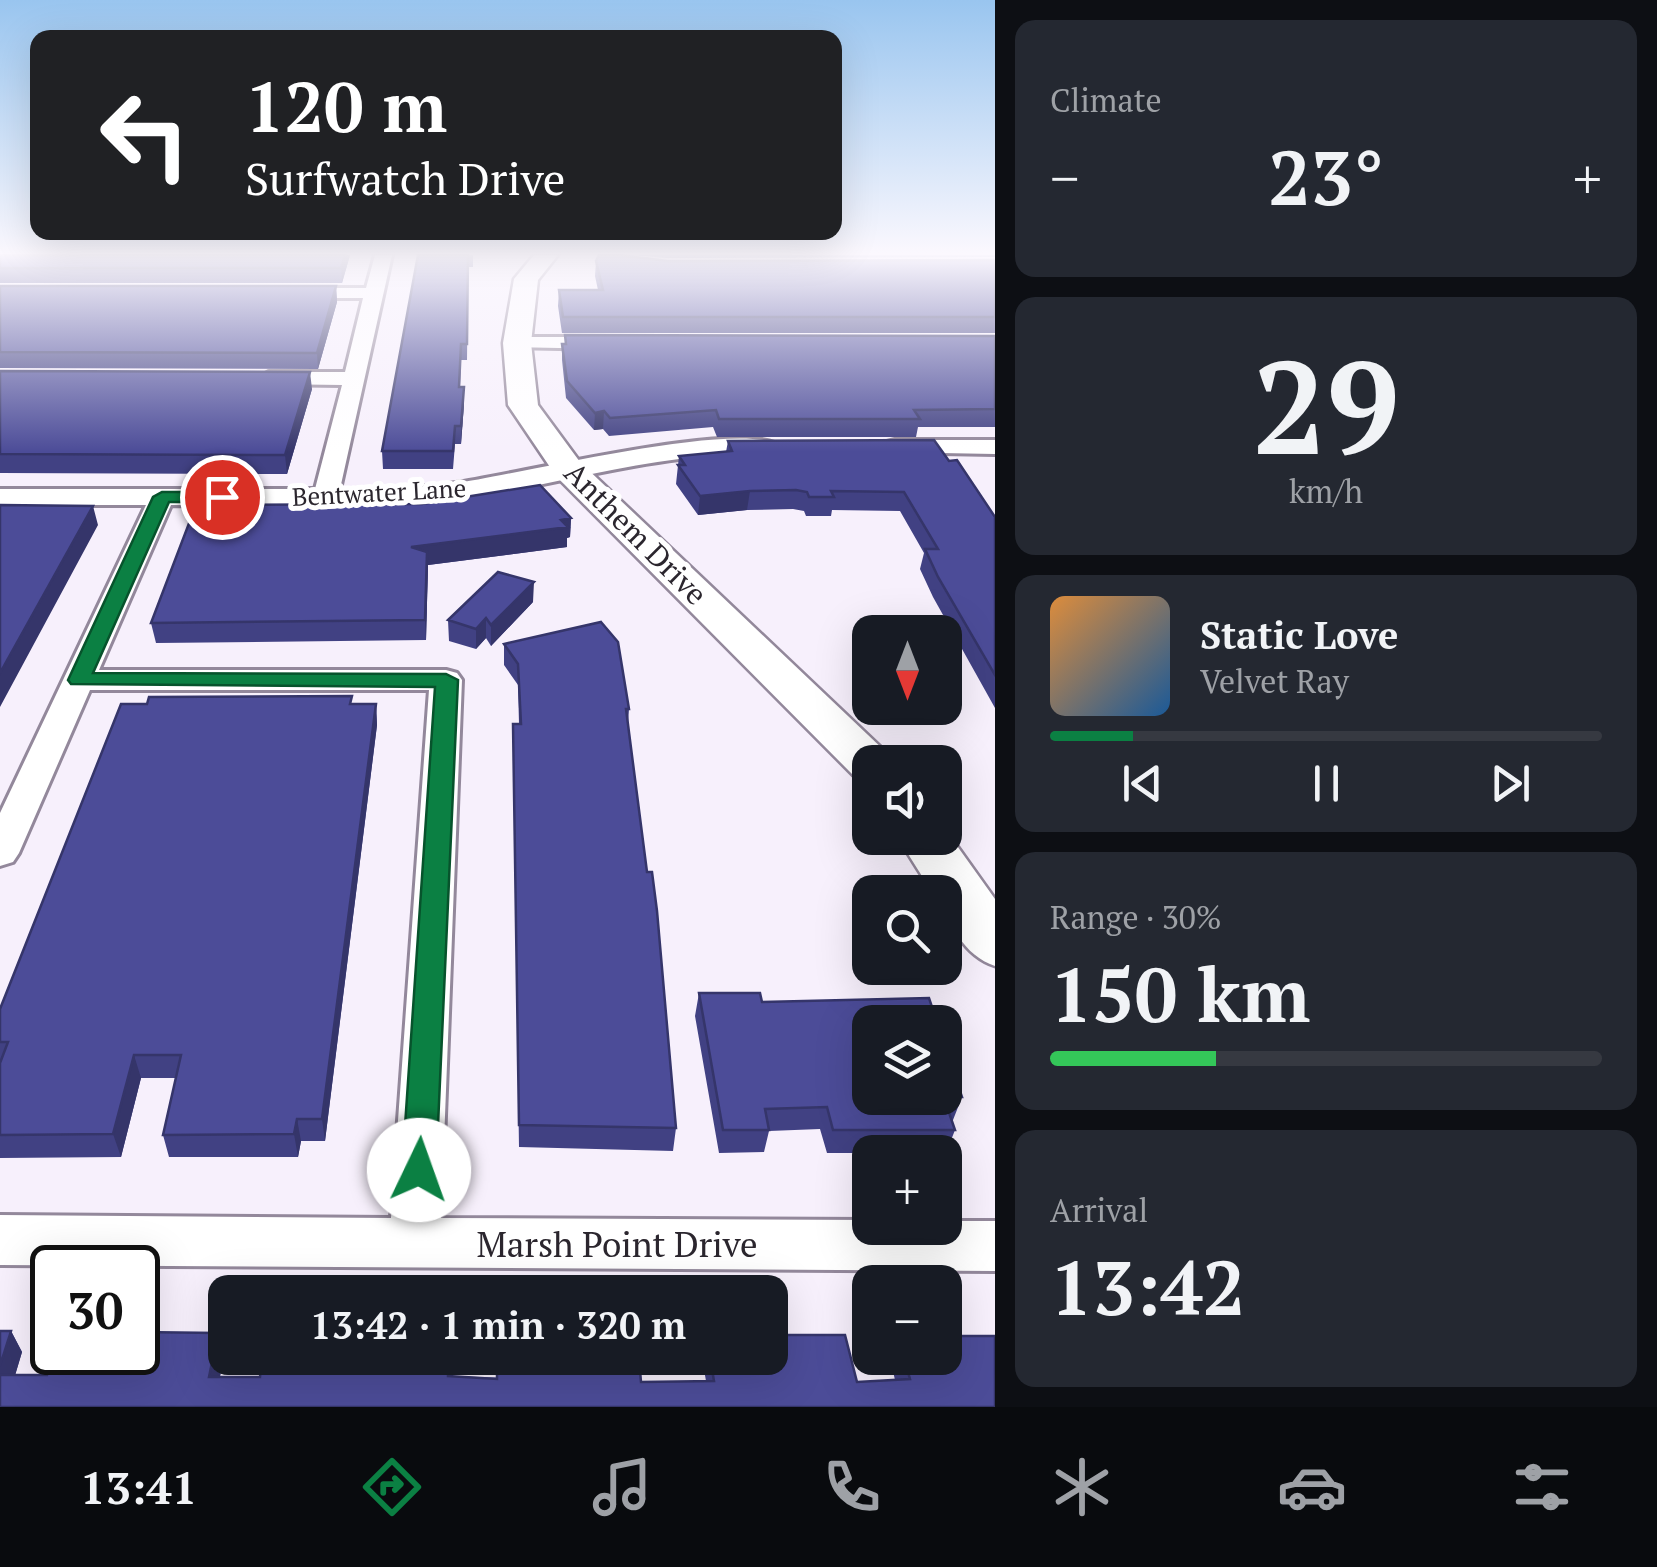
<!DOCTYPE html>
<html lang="en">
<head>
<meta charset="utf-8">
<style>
  :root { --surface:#171b24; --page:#242831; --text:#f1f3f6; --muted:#9ea1a6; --line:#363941; --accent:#0b8043 }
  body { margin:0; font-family:"PT Serif",serif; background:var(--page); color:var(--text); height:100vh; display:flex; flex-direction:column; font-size:38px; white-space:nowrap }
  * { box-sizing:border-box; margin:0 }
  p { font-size:32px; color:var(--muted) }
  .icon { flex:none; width:55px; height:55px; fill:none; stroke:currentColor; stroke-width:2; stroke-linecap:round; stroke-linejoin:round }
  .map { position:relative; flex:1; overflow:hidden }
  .side { display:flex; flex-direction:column; gap:20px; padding:20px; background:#0d0f14; width:662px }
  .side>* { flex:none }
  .hud { position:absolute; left:30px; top:30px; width:812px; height:210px; border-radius:20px; box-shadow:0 10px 40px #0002; background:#202124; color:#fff; overflow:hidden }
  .needle { width:65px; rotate:180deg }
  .buttons { position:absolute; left:852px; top:615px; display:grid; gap:20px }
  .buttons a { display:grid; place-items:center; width:110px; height:110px; border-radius:20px; background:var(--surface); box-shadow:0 10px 40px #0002; font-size:50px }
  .speed { position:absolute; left:30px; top:1245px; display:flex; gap:20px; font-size:50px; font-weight:700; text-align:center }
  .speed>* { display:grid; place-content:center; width:130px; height:130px; border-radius:50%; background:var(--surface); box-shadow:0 10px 40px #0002; line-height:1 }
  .speed .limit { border:5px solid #111; border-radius:15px; background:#fff; color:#111 }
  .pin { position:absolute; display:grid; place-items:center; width:85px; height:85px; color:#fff; margin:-42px; border:5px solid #fff; border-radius:50%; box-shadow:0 2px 10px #0007 }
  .me { position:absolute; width:110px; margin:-55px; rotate:3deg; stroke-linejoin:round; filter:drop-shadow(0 0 8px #0008) }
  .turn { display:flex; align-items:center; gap:35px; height:210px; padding:0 50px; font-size:45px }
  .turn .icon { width:130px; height:130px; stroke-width:2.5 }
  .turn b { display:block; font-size:70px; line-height:85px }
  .big { font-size:75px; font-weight:700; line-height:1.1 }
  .side .widget { flex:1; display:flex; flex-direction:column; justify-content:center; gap:15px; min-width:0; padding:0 35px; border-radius:20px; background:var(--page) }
  .side .dial { align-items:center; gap:0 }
  .dial b { font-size:130px; line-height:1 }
  .song { display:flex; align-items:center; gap:30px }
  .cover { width:120px; height:120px; border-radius:15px; background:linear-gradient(135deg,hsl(30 70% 55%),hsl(210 70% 35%)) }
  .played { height:10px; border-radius:5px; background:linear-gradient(90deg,var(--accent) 15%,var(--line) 15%) }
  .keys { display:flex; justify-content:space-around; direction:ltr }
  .heat { display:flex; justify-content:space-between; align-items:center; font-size:55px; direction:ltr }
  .charge { height:15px; border-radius:8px; background:linear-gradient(90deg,#34c759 30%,var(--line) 0) }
  .trip { position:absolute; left:208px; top:1275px; width:580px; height:100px; border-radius:20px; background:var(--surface); box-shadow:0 10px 40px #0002; font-weight:700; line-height:100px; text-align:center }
  .tabs { display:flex; height:160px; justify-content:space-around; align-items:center; background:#090b0e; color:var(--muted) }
  .tabs .icon { width:70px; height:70px }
  .tabs .current { color:var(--accent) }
  .tabs b { font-size:45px; color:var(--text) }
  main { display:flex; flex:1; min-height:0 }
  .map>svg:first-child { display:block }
</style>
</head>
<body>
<main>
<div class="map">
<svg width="995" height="1407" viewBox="0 0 995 1407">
  <rect width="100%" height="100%" fill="#f7f0fc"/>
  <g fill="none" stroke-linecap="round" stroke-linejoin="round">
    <!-- street casing -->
    <g stroke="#93889b" stroke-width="6">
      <path id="street" d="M375,255H392L340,489C379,489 418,488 456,483C508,477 752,415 783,448C771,460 701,456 679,459C603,468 528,491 454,499C360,509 265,505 171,505L99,670H446L457,673L462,680L441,1218L870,1220V1228H945V1221H995V1271L0,1265V1215L391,1218L429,690H90L19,853L13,862L0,866V813L146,505H0V489H315L342,385L269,384L258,378L269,372H345L363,298H294L285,293L294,288H366Z
        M517,337H608L618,343L608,349L510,347L507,343Z
        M895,440H995V454L887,452L883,447L887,442Z"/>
    </g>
    <!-- secondary casing -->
    <g stroke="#93889b" stroke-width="5">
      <path id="secondary" d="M534,255H558L538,280L531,343L538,405L580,462L887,753L893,762H870V780L853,775L556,476L508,405L503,343L514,279Z
        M945,829L995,899V966C965,956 945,923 945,892H932L898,838H945Z"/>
    </g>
    <!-- street -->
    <use href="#street" fill="#fff" fill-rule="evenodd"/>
    <!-- secondary -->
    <use href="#secondary" fill="#fff" fill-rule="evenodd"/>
  </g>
  <!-- wall -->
  <path fill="#414183" d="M0,255H350L342,283H0Z
    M418,255H473V267H468L467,360H461L460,387L464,404L461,444H455L453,469H383L382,451Z
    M599,255H627L625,256L668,261L995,260V333H562L558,306L559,290H598L595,276L596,261Z
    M631,255H995V257L667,258Z
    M0,286H336L337,302L318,369L0,368Z
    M565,335L995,336V427H918L916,437H717L713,427L609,436L603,429L594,430L566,398L562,360V344H565Z
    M0,371L312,389L287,474L0,473Z
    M728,441L949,461L995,517V708L933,597L920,569L924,553L900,511L832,510L831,516H806L804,511L793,509L747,510L698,515L676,484L679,456L726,452Z
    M571,518L570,537L567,538V547L428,565L426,640L156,643L151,623Z
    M533,602L491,646L486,638L476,649L449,641L448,620Z
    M504,644L629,709L628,724L676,1128L673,1151L519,1147L513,746L519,724L518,685L504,665Z
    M352,704H376L377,725L325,1141H301L298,1157H169L163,1135L176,1078H141L121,1157L0,1158V1009Z
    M699,993L962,1097L953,1120H952L955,1130L946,1153H827L820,1129L769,1131L764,1152L719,1153L695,1016Z
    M11,1331L22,1352L15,1375H47L218,1333L224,1354L220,1377H260L262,1358H326L325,1371H366L367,1358H429V1371L448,1376L641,1382L706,1381L702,1358H770L857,1382L895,1380L890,1358H945L995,1407H0Z"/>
  <!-- shaded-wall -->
  <path fill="#35356a" d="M345,255H350L342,283L341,268Z
    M336,286L337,302L318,369L317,353Z
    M310,372L312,389L287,474L285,455Z
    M464,387V404L461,444V426Z
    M604,411L603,429L594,430L595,413Z
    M750,491L747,510L698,515L700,496Z
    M93,506L98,525L0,707V673Z
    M571,518L570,537L567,538V547L428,565L426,640L425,620L411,547Z
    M534,582L533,602L491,646V625Z
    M486,618V638L476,649V629Z
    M376,704L377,725L325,1141L322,1119Z
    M134,1055L141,1078L121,1157L113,1134Z
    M297,1119L301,1141L298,1157L294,1134Z
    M11,1331L22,1352L9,1396L0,1380V1366Z
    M218,1333L224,1354L216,1398L209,1377Z
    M321,1358H326L323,1392L319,1371Z"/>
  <!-- building -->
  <path fill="#4c4c98" stroke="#35356a" stroke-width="2.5" d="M0,255H345L341,268H0Z
    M418,255H468L467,344H461L459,387H464L461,426H455L453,451H382Z
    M599,255H619L668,261L995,260V317H563L559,290H603L596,261Z
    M0,286H336L317,353L0,352Z
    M565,335L995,336V409L914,410L920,419H719L716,410L610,418L604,411L595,413L567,381L562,344H566Z
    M0,371L310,372L285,455L0,454Z
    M934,440L949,461L957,460L995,517V675L938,577L925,549H938L904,492L831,491L834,497H809L807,492L796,490L750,491L700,496L678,465H685L679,456L732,451L728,441Z
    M540,485L571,518L561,520L568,527L411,547L427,552L425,620L151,623L196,505L422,504Z
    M0,505L93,506L0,673Z
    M498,572L534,582L491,625L486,618L476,629L448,620Z
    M601,622L618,642L629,709H626L647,872H652L657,911L676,1128L519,1125L513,724H521L518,664L504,644Z
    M352,696L350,704H376L322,1119H297L294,1134L163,1135L181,1055H134L113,1134L0,1135V1063L8,1042H0V1009L121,704H147L149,697Z
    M699,993H760L762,1002L929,998L937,1022H870V1098H944L955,1130H833L827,1107L765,1109L769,1130H723Z
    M945,1046L962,1097H945Z
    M0,1331H11L0,1366Z
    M138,1332L218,1333L209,1377H260L262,1358H321L319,1371H366L367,1358H427V1371H448V1376L497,1379V1358H639L641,1382L714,1381L710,1358H770V1335H845L857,1382L910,1379L904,1358H945V1336H995V1407H0V1375H47L48,1371H66L71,1352H138Z"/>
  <!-- sky -->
  <linearGradient id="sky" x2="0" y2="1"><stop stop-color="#99c5ef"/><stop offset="0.56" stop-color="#fbf8fe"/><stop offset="1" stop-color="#fbf8fe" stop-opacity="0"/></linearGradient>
  <rect width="995" height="452" fill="url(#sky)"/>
  <!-- route -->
  <path fill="#0b8043" stroke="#07532c" stroke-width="2.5" d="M162,492H222L231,497L222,502H169L93,673L446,674L458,680L436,1170L431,1181L419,1185L407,1181L402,1170L435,687L71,684L68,680L153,497Z"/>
  <g text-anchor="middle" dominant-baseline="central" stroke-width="10" stroke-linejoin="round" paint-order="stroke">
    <!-- far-street labels -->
    <g font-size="25" fill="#2b262e" stroke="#fff">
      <text transform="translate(379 492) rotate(-3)">Bentwater Lane</text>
    </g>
    <!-- street labels -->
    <g font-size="30" fill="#2b262e" stroke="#fff">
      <text transform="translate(636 533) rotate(45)">Anthem Drive</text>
    </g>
    <!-- near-street labels -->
    <g font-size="35" fill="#2b262e" stroke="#fff">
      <text x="617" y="1244">Marsh Point Drive</text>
    </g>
  </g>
</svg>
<div class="buttons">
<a><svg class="needle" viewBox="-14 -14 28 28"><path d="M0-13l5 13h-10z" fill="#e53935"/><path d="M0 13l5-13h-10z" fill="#9ea1a6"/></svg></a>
<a><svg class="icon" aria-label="sound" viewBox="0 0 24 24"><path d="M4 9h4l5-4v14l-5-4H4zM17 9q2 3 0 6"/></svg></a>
<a><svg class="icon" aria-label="search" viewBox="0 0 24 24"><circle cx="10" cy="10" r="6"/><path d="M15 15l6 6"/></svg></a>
<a><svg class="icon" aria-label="layers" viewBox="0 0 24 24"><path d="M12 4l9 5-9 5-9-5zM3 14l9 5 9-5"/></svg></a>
<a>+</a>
<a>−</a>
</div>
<div class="speed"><div class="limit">30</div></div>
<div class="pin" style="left:222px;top:497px;background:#d93025"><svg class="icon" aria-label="arrive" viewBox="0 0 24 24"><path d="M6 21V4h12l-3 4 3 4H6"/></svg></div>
<svg class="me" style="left:419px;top:1170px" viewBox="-20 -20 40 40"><circle r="19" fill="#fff"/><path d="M0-13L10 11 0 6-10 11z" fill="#0b8043"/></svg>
<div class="trip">13:42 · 1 min · 320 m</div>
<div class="hud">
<div class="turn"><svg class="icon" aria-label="left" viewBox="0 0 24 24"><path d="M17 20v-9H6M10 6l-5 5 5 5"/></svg><div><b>120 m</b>Surfwatch Drive</div></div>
</div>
</div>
<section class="side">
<div class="widget"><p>Climate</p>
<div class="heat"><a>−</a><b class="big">23°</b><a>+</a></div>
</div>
<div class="widget dial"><b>29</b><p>km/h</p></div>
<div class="widget">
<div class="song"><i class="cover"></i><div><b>Static Love</b><p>Velvet Ray</p></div></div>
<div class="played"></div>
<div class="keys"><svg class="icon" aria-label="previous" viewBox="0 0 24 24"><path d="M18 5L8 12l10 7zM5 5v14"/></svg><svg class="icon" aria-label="pause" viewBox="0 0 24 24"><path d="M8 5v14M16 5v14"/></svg><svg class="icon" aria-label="next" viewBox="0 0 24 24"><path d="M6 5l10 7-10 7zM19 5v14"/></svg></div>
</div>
<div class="widget"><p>Range · 30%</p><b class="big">150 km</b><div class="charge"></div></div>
<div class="widget"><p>Arrival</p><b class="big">13:42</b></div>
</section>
</main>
<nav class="tabs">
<b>13:41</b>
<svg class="icon current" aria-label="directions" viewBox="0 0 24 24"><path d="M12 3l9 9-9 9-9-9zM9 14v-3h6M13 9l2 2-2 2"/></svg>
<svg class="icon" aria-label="music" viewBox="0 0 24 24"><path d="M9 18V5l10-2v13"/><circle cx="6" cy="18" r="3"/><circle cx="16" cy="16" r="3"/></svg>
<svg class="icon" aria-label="phone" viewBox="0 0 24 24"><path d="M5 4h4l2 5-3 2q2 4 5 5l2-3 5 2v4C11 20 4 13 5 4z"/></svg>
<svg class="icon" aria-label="climate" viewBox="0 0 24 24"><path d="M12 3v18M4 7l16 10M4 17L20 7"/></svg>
<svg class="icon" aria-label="car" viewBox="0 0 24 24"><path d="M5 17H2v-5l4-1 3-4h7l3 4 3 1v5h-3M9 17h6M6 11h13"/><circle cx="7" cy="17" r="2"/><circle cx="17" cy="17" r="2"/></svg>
<svg class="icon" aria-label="filters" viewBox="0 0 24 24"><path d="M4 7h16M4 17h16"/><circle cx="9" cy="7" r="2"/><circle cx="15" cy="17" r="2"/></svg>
</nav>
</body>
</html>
